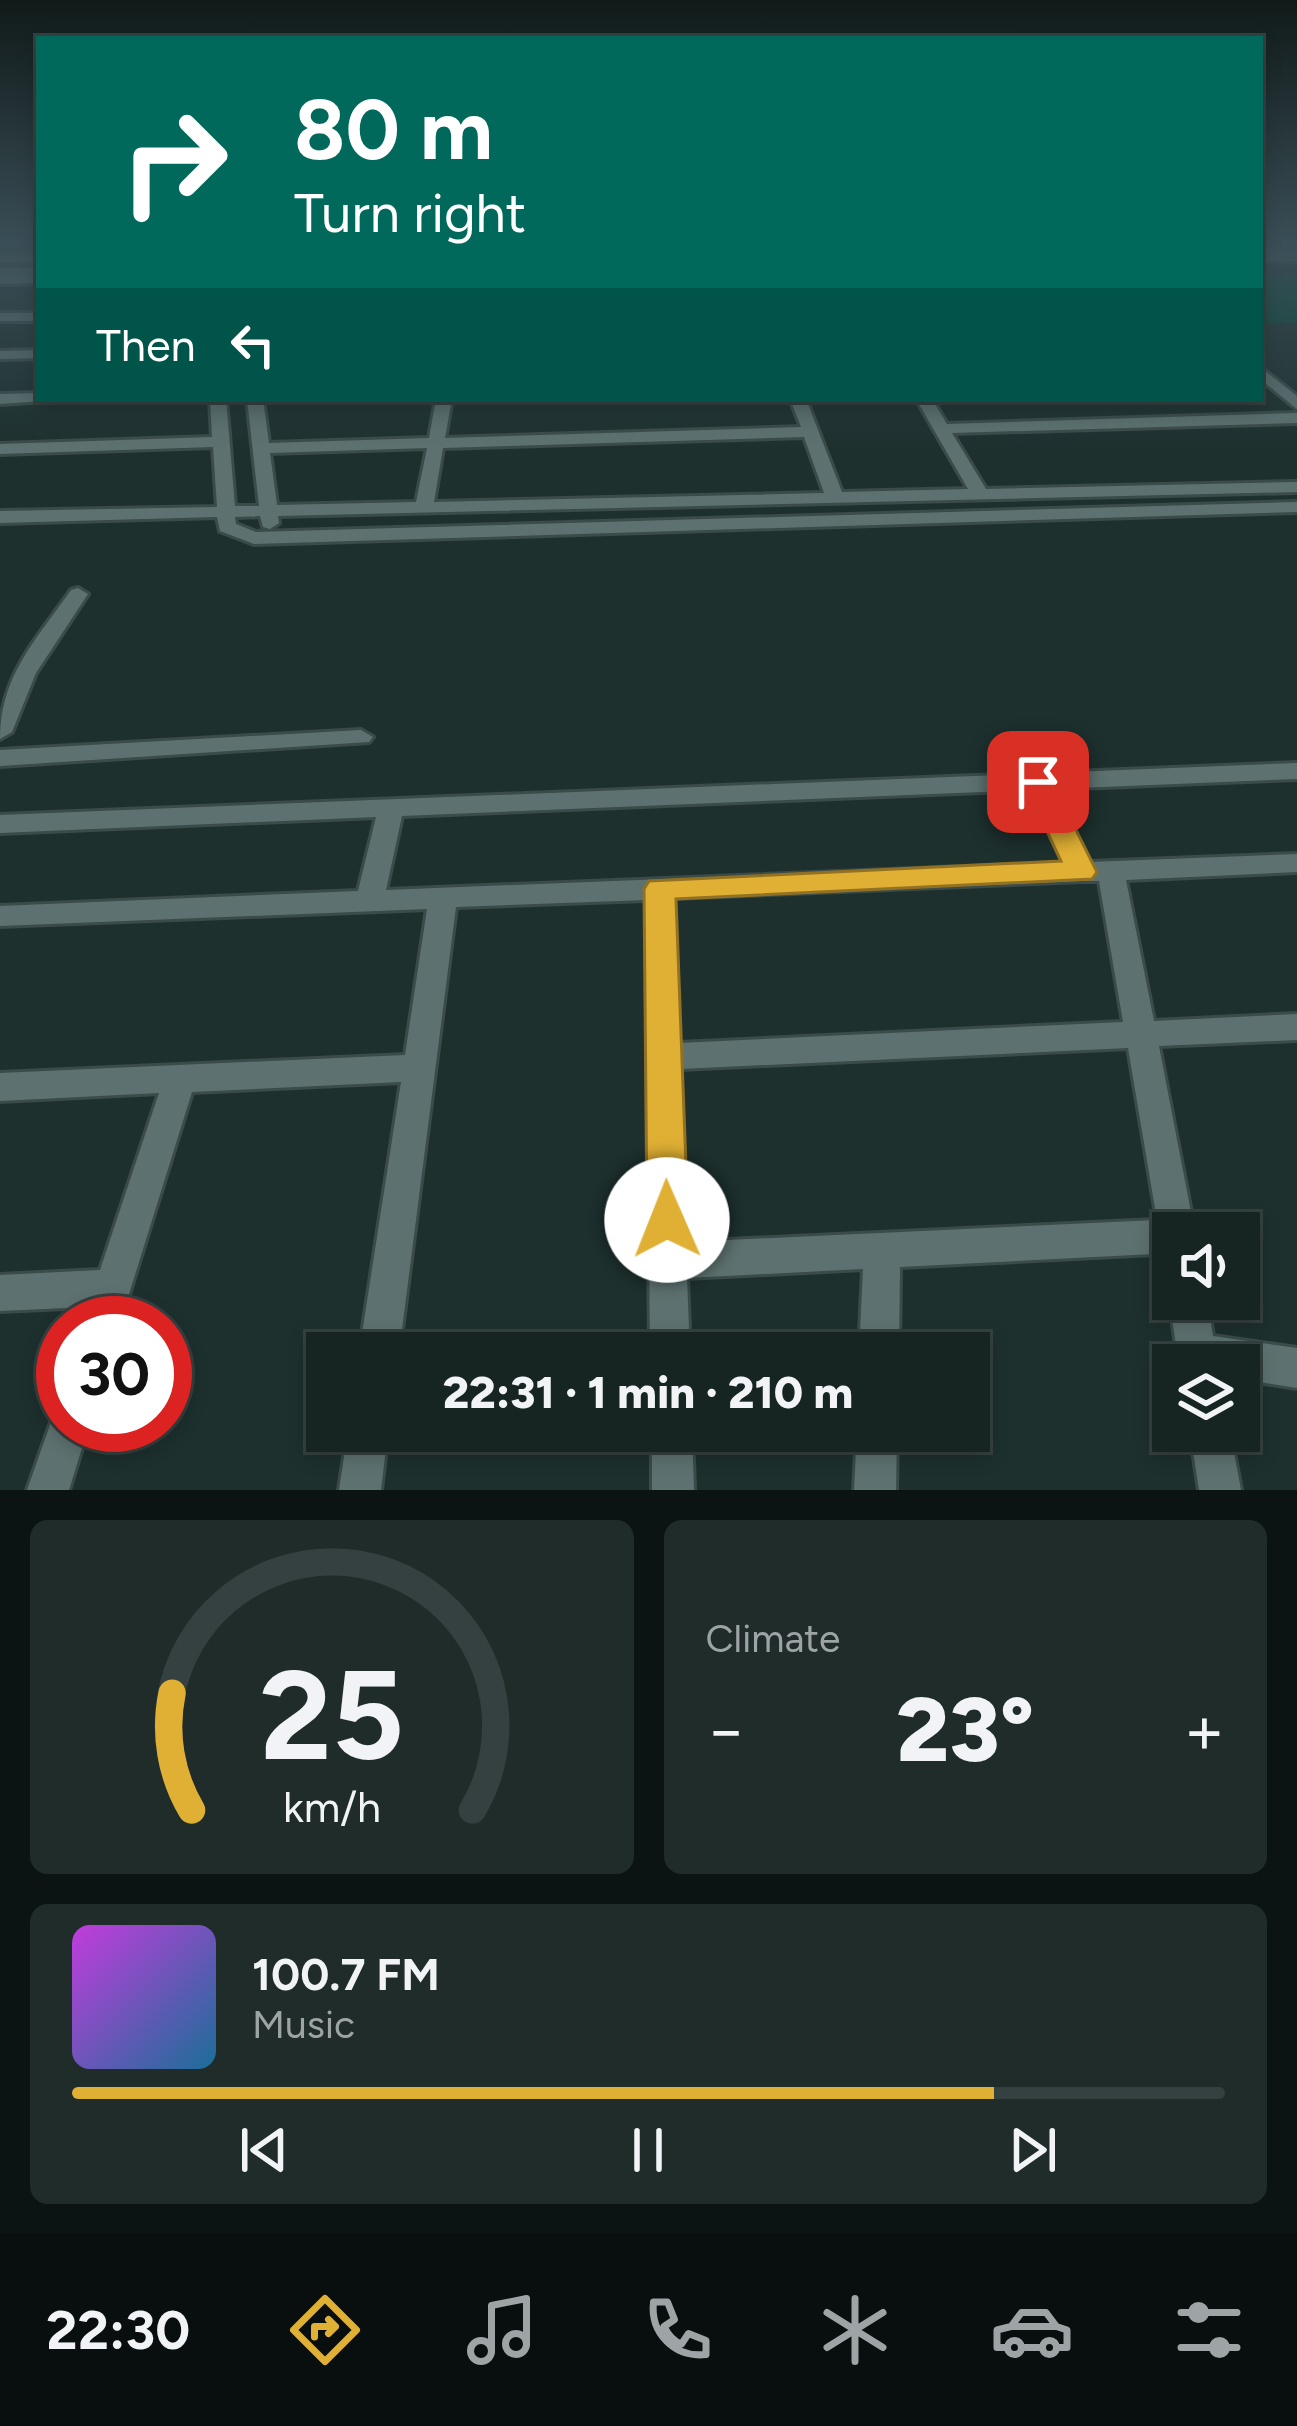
<!DOCTYPE html>
<html lang="en">
<head>
<meta charset="utf-8">
<style>
  :root { --surface:#162422; --page:#1f2c2a; --text:#f1f3f6; --muted:#9ea4a5; --line:#354140; --accent:#e0b034 }
  body { margin:0; font-family:Figtree,sans-serif; background:var(--page); color:var(--text); height:100vh; display:flex; flex-direction:column; font-size:45px; white-space:nowrap }
  * { box-sizing:border-box; margin:0 }
  p { font-size:39px; color:var(--muted) }
  .icon { flex:none; width:66px; height:66px; fill:none; stroke:currentColor; stroke-width:2; stroke-linecap:round; stroke-linejoin:round }
  .map { position:relative; height:1490px; overflow:hidden }
  .details { display:flex; flex-direction:column; gap:30px; padding:30px; background:#0c1413; flex:1 }
  .details>* { flex:none }
  .guide { position:absolute; left:36px; top:36px; width:1227px; height:366px; border-radius:0px; box-shadow:0 6px 18px #0003,0 0 0 3px var(--line); background:#00695c; color:#fff; overflow:hidden }
  .buttons { position:absolute; left:1152px; top:1212px; display:grid; gap:24px }
  .buttons a { display:grid; place-items:center; width:108px; height:108px; border-radius:0px; background:var(--surface); box-shadow:0 6px 18px #0003,0 0 0 3px var(--line); font-size:60px }
  .speed { position:absolute; left:36px; top:1296px; display:flex; gap:24px; font-size:60px; font-weight:700; text-align:center }
  .speed>* { display:grid; place-content:center; width:156px; height:156px; border-radius:50%; background:var(--surface); box-shadow:0 6px 18px #0003,0 0 0 3px var(--line); line-height:1 }
  .speed .limit { border:18px solid #d22; background:#fff; color:#111 }
  .pin { position:absolute; display:grid; place-items:center; width:102px; height:102px; color:#fff; margin:-51px; border-radius:24px; box-shadow:0 6px 18px #0006 }
  .me { position:absolute; width:132px; margin:-66px; rotate:359deg; stroke-linejoin:round; filter:drop-shadow(0 0 9px #0008) }
  .turn { display:flex; align-items:center; gap:42px; height:252px; padding:0 60px; font-size:54px }
  .turn .icon { width:156px; height:156px; stroke-width:2.5 }
  .turn b { display:block; font-size:84px; line-height:102px }
  .then { display:flex; align-items:center; height:114px; padding:0 60px; background:#0003; gap:24px; font-size:45px }
  .big { font-size:90px; font-weight:800; line-height:1.1 }
  .details .card { flex:1; display:flex; flex-direction:column; justify-content:center; gap:18px; min-width:0; padding:0 42px; border-radius:18px; background:var(--page) }
  .details .dial { align-items:center; gap:0 }
  .dial svg { height:312px; overflow:visible; fill:none; stroke:var(--line); stroke-width:7; stroke-linecap:round; text-anchor:middle }
  .dial text { fill:var(--text); stroke:none }
  .song { display:flex; align-items:center; gap:36px }
  .cover { width:144px; height:144px; border-radius:18px; background:linear-gradient(135deg,hsl(290 70% 55%),hsl(200 70% 35%)) }
  .played { height:12px; border-radius:6px; background:linear-gradient(90deg,var(--accent) 80%,var(--line) 80%) }
  .keys { display:flex; justify-content:space-around; direction:ltr }
  .heat { display:flex; justify-content:space-between; align-items:center; font-size:66px; direction:ltr }
  .details .tiles { flex:1; display:grid; gap:30px; grid-template-columns:1fr 1fr }
  .card:last-child { grid-column:span 2 }
  .trip { position:absolute; left:306px; top:1332px; width:684px; height:120px; border-radius:0px; background:var(--surface); box-shadow:0 6px 18px #0003,0 0 0 3px var(--line); font-weight:800; line-height:120px; text-align:center }
  .tab-bar { display:flex; height:192px; justify-content:space-around; align-items:center; background:#090e0e; color:var(--muted) }
  .tab-bar .icon { width:84px; height:84px }
  .tab-bar .selected { color:var(--accent) }
  .tab-bar b { font-size:54px; color:var(--text) }
  .map>svg:first-child { display:block }
</style>
</head>
<body>
<div class="map">
<svg width="1297" height="1490" viewBox="0 0 1297 1490">
  <rect width="100%" height="100%" fill="#1d302e"/>
  <!-- building -->
  <path fill="#054634" d="M1297,275V323H1260V276Z"/>
  <g fill="none" stroke-linecap="round" stroke-linejoin="round">
    <!-- minor casing -->
    <g stroke="#3a4b49" stroke-width="6">
      <path id="minor" d="M1260,253H1297V261H1260Z
        M0,254H39V262H0Z
        M39,275V283L0,284V276Z
        M0,313H39V321H0Z
        M39,350V358L0,359V351Z
        M1260,367L1297,396V409L1260,379Z
        M39,393V399L44,401L0,404V394Z
        M210,399H226L235,506H259L247,399H263L269,443L429,438L436,399H452L445,438L801,427L790,399H806L842,492L968,489L916,399H932L947,424L1297,413V423L952,433L986,489L1297,482V492L278,516L279,523L270,529L263,527L260,516L235,517L236,524L256,532L1297,502V512L254,544L220,531L217,517L0,523V511L217,507L213,447L0,454V444L212,437ZM804,437L824,493L434,502L443,448ZM427,448L416,502L277,505L270,453Z
        M78,588L88,594L36,673L12,732L0,739C0,676 36,640 71,590Z
        M361,730L373,737L369,742L0,766V750Z
        M1297,763V779L1054,789L1090,862L1297,854V872L1126,880L1154,1021L1297,1014V1040L1159,1046L1195,1233H1173V1253L900,1267L899,1353H859L863,1269L687,1278L690,1353H650L646,900L456,907L399,1353H359L401,1082L192,1092L120,1323H82L87,1307L0,1311V1275L100,1270L159,1093L0,1101V1073L405,1055L427,909L0,926V906L358,891L376,817L0,833V815ZM1030,790L1063,863L386,890L402,816ZM1082,881H1099L1123,1022L679,1043L674,898ZM1128,1048L1157,1220L686,1242L680,1069Z
        M1173,1290V1299H1207L1213,1336L1297,1348V1388L1239,1379V1365H1179L1169,1299Z
        M63,1407V1425H89L69,1490H27L55,1411Z
        M348,1431H388L381,1490H339Z
        M652,1431H692L694,1490H652Z
        M857,1431H897L896,1490H854Z
        M1190,1431H1230L1241,1490H1199Z"/>
    </g>
    <!-- secondary casing -->
    <g stroke="#3a4b49" stroke-width="6">
      <path id="secondary" d="M1297,245V255L1260,256V246Z
        M0,268H39V278H0Z"/>
    </g>
    <!-- minor -->
    <use href="#minor" fill="#5d7270" fill-rule="evenodd"/>
    <!-- secondary -->
    <use href="#secondary" fill="#5d7270" fill-rule="evenodd"/>
  </g>
  <!-- sky -->
  <linearGradient id="sky" x2="0" y2="1"><stop stop-color="#101a19"/><stop offset="0.54" stop-color="#3a4e57"/><stop offset="1" stop-color="#3a4e57" stop-opacity="0"/></linearGradient>
  <rect width="1297" height="450" fill="url(#sky)"/>
  <!-- route -->
  <path fill="#e0b034" stroke="#927222" stroke-width="3" d="M1038,772L1052,782L1097,872L1092,879L676,899L688,1220L682,1233L667,1239L653,1233L647,1220L644,889L649,881L1061,861L1024,782Z"/>
</svg>
<div class="buttons">
<a><svg class="icon" aria-label="sound" viewBox="0 0 24 24"><path d="M4 9h4l5-4v14l-5-4H4zM17 9q2 3 0 6"/></svg></a>
<a><svg class="icon" aria-label="layers" viewBox="0 0 24 24"><path d="M12 4l9 5-9 5-9-5zM3 14l9 5 9-5"/></svg></a>
</div>
<div class="speed"><div class="limit">30</div></div>
<div class="pin" style="left:1038px;top:782px;background:#d93025"><svg class="icon" aria-label="arrive" viewBox="0 0 24 24"><path d="M6 21V4h12l-3 4 3 4H6"/></svg></div>
<svg class="me" style="left:667px;top:1220px" viewBox="-20 -20 40 40"><circle r="19" fill="#fff"/><path d="M0-13L10 11 0 6-10 11z" fill="#e0b034"/></svg>
<div class="trip">22:31 · 1 min · 210 m</div>
<div class="guide">
<div class="turn"><svg class="icon" aria-label="right" viewBox="0 0 24 24"><path d="M7 20v-9h11M14 6l5 5-5 5"/></svg><div><b>80 m</b>Turn right</div></div>
<div class="then">Then<svg class="icon" aria-label="left" viewBox="0 0 24 24"><path d="M17 20v-9H6M10 6l-5 5 5 5"/></svg></div>
</div>
</div>
<section class="details">
<div class="tiles">
<div class="card dial"><svg viewBox="0 0 100 80">
<path d="M14 69A42 42 0 1 1 86 69"/>
<path d="M14 69A42 42 0 0 1 9 39" stroke="#e0b034"/>
<text x="50" y="56" font-size="32" font-weight="700">25</text>
<text x="50" y="72" font-size="11">km/h</text>
</svg></div>
<div class="card"><p>Climate</p>
<div class="heat"><a>−</a><b class="big">23°</b><a>+</a></div>
</div>
<div class="card">
<div class="song"><i class="cover"></i><div><b>100.7 FM</b><p>Music</p></div></div>
<div class="played"></div>
<div class="keys"><svg class="icon" aria-label="previous" viewBox="0 0 24 24"><path d="M18 5L8 12l10 7zM5 5v14"/></svg><svg class="icon" aria-label="pause" viewBox="0 0 24 24"><path d="M8 5v14M16 5v14"/></svg><svg class="icon" aria-label="next" viewBox="0 0 24 24"><path d="M6 5l10 7-10 7zM19 5v14"/></svg></div>
</div>
</div>
</section>
<nav class="tab-bar">
<b>22:30</b>
<svg class="icon selected" aria-label="directions" viewBox="0 0 24 24"><path d="M12 3l9 9-9 9-9-9zM9 14v-3h6M13 9l2 2-2 2"/></svg>
<svg class="icon" aria-label="music" viewBox="0 0 24 24"><path d="M9 18V5l10-2v13"/><circle cx="6" cy="18" r="3"/><circle cx="16" cy="16" r="3"/></svg>
<svg class="icon" aria-label="phone" viewBox="0 0 24 24"><path d="M5 4h4l2 5-3 2q2 4 5 5l2-3 5 2v4C11 20 4 13 5 4z"/></svg>
<svg class="icon" aria-label="climate" viewBox="0 0 24 24"><path d="M12 3v18M4 7l16 10M4 17L20 7"/></svg>
<svg class="icon" aria-label="car" viewBox="0 0 24 24"><path d="M5 17H2v-5l4-1 3-4h7l3 4 3 1v5h-3M9 17h6M6 11h13"/><circle cx="7" cy="17" r="2"/><circle cx="17" cy="17" r="2"/></svg>
<svg class="icon" aria-label="filters" viewBox="0 0 24 24"><path d="M4 7h16M4 17h16"/><circle cx="9" cy="7" r="2"/><circle cx="15" cy="17" r="2"/></svg>
</nav>
</body>
</html>
